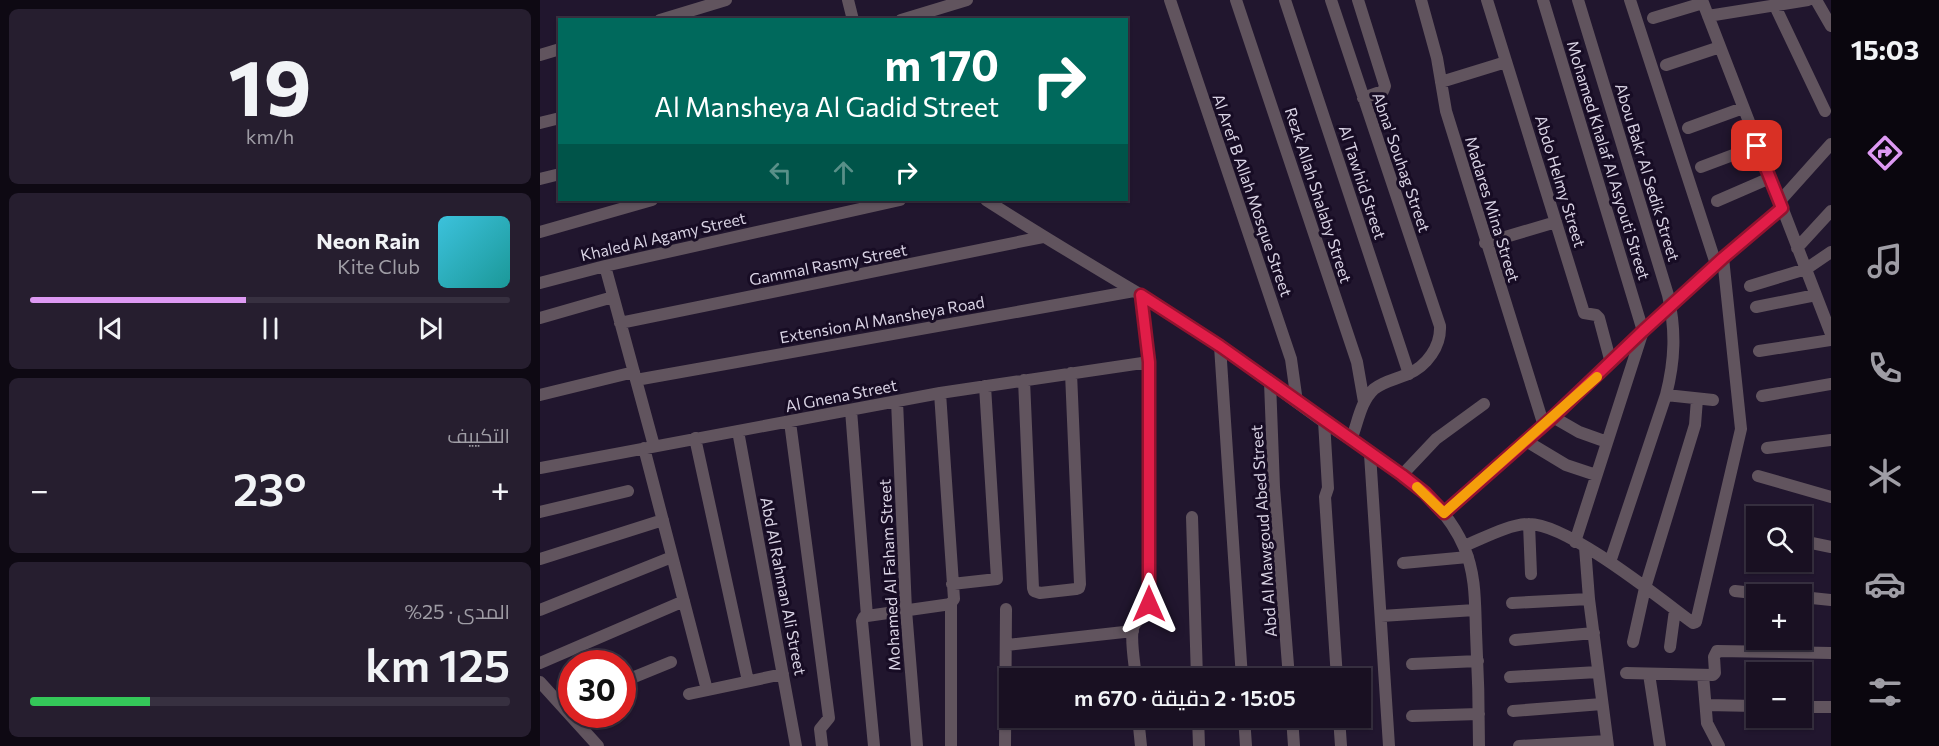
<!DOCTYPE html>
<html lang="ar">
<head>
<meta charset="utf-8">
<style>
  :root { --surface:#191022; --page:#261e2f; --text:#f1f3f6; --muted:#9f9da5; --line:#373040; --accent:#dd99f3 }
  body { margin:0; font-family:Commissioner,Cairo,sans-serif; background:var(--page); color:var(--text); direction:rtl; height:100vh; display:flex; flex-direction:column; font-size:22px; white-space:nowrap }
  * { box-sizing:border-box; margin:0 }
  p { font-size:20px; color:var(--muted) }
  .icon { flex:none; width:33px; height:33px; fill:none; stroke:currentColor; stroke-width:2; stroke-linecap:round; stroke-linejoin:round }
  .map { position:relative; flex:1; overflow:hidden; direction:ltr }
  .panel { display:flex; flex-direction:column; gap:9px; padding:9px; background:#0e0913; width:540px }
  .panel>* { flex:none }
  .guide { position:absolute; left:18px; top:18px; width:570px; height:183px; border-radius:0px; box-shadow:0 2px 4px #0004,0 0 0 2px var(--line); direction:rtl; background:#00695c; color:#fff; overflow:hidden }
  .controls { position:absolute; left:1206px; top:506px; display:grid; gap:12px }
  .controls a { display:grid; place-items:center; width:66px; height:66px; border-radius:0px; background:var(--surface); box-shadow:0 2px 4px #0004,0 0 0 2px var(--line); font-size:30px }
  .speed { position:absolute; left:18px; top:650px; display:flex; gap:12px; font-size:30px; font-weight:700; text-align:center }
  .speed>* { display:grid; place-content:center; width:78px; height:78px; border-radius:50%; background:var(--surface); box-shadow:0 2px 4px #0004,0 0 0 2px var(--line); line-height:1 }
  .speed .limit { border:9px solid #d22; background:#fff; color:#111 }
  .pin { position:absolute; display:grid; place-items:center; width:51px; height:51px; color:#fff; margin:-26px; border-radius:12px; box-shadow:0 3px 9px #0006 }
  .me { position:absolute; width:66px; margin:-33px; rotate:0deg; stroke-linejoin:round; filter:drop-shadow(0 0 4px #0008) }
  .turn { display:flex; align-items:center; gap:21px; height:126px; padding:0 30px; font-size:27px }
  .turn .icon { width:78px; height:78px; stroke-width:2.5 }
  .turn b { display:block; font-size:42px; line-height:51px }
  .lanes { display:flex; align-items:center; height:57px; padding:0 30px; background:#0003; justify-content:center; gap:30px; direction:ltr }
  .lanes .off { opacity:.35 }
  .big { font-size:45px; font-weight:600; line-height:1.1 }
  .panel .card { flex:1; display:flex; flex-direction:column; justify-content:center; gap:9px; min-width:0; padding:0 21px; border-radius:9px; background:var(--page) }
  .panel .dial { align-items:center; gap:0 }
  .dial b { font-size:78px; line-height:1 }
  .song { display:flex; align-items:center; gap:18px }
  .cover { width:72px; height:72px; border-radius:9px; background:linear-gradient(135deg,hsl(190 70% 55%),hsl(180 70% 35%)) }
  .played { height:6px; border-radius:3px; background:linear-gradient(90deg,var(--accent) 45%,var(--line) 45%) }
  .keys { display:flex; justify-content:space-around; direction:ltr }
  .heat { display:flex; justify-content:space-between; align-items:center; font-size:33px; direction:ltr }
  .charge { height:9px; border-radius:4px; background:linear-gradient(90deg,#34c759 25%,var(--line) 0) }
  .trip { position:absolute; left:459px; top:668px; width:372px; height:60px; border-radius:0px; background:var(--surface); box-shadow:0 2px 4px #0004,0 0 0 2px var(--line); font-weight:600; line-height:60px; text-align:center; direction:rtl }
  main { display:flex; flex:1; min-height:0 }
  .tabs { display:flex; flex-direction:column; width:108px; justify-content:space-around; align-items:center; background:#0a060e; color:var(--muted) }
  .tabs .icon { width:42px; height:42px }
  .tabs .on { color:var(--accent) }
  .tabs b { font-size:27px; color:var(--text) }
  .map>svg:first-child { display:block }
</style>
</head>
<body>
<main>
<nav class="tabs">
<b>15:03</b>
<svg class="icon on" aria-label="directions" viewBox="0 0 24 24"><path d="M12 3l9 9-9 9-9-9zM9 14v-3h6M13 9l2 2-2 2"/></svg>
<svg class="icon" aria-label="music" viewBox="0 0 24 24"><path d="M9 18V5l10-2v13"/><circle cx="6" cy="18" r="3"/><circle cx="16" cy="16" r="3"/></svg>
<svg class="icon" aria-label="phone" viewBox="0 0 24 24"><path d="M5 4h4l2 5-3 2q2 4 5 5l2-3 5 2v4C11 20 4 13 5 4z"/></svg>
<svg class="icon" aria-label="climate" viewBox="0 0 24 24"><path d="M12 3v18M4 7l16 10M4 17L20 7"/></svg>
<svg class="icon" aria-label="car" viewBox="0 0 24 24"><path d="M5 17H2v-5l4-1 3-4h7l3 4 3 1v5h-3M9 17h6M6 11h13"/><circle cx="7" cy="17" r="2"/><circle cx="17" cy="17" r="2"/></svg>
<svg class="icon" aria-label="filters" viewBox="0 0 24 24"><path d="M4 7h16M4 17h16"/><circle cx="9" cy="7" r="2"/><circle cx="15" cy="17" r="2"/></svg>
</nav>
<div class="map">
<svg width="1291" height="746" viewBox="0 0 1291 746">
  <rect width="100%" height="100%" fill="#21162e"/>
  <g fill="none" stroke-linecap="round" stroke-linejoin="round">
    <!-- minor -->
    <path stroke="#61545e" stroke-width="12" d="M308,0L313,20
      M630,0L751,359L757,402
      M696,0L817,362L824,402
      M745,0L869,374
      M791,0L900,326C901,346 887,366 868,374C857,379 844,381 834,389C820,402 818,423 811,440
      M818,0L845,86L843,91L823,98
      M881,0L897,58L906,111L1004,426
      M947,0L1044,313L1056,315L1059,318L1071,363
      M1003,0L1103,331L1035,542
      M1038,0L1128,295C1136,330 1135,360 1126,395L1070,562
      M1090,0L1176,264
      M1162,0L1291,334
      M1276,0L1291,26
      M1235,6L1285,111
      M1168,16L1268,0
      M1113,18L1163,3
      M120,20L186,0
      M361,20L427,0
      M0,55L20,49
      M1126,65L1180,47
      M901,82L966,62
      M0,123L20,118
      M1148,128L1203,108
      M1161,167L1217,146
      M0,179L20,174
      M446,200C497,233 549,264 601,295C665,333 724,379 784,422C835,457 899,488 924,547C936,574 935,604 936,632C938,670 939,708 939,746
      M1177,201L1230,178
      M1239,202L1291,144
      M0,232L112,200
      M945,243L1016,222
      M1257,248L1291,211
      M65,266L114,446
      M0,283L65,266L360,200
      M1210,286L1266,269L1291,252
      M1216,307L1276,295
      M0,318L73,297
      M80,323L503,237
      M680,346L702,678
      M1219,351L1291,340
      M96,380L594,291
      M484,380L493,588L494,591L500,593L536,589L539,588L540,584L531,373
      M730,382L734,487L749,678
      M400,393L414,599L411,603V746
      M0,395L94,372
      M1126,395L1173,400
      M1222,396L1291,384
      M357,401L366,610L377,746
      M311,410L327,616
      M1013,417L1039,432L1067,442
      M784,421L788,488L785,497L797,678
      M250,422L289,718L280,729L282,746
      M198,431L256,746
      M155,438L208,681
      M986,441L1026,465L1056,475
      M104,448L167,690
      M1227,448L1291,440
      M830,454L849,746
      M0,468L400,393L609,362
      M862,475L896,439L944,404
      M1218,476L1291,497
      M0,512L88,491
      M904,513L1013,417L1103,331L1183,258L1242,209
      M652,517L657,678
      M989,524L991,574
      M1262,541L1291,547
      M924,546C942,539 969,524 989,524C1028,524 1119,598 1153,623L1156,622L1201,429L1183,258
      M1045,547L1049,599L1068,746
      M0,559L123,520
      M863,563L928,557
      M412,584L457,579L445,386
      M1195,591L1223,594
      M1262,597L1291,600
      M972,603L1049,599
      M0,610L132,557
      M327,616L324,617L322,621L334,746
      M327,616L411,604
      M841,616L935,610
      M975,640L1054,633
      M1093,642L1105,588L1155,425L1157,399
      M467,645L593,631
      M1130,647L1135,610
      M0,663L144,601
      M872,664L938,661
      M1086,673L1173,675L1175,673L1174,657L1177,651L1291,653
      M1109,674L1120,746
      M1163,675L1167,723L1179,746
      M970,677L1058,672
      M596,678C595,666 590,640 593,628C596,618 607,616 609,604V362L601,295
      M0,682L58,746
      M82,682L131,662
      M149,694L243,674
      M1166,705L1216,706
      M1262,707H1291
      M973,711L1062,704
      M872,716L939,714
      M563,717L599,719
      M598,717L601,746
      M658,717L659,746
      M704,717L706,746
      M752,717L754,746
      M799,717L801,746
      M465,746L466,609
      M979,746L1067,741"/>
  </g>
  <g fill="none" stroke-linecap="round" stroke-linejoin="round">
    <!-- route casing -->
    <g stroke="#92132f" stroke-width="15">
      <path id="route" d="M609,604V362L601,295L680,346L862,475L885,493L904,513L1013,417L1103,331L1183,258L1242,208L1217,146"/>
    </g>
    <!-- route -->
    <use href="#route" stroke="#e11d48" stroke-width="10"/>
    <!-- slow -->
    <path stroke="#f59e0b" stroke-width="10" d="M877,487L904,513L1057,377"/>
  </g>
  <g text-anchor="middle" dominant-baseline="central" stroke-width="6" stroke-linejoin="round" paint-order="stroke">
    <!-- street labels -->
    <g font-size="16" fill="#d9d3e4" stroke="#170c24">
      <text transform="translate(1069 160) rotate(73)">Mohamed Khalaf Al Asyouti Street</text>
      <text transform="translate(862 162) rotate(71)">Abna' Souhag Street</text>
      <text transform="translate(1108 172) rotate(73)">Abou Bakr Al Sedik Street</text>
      <text transform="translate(1021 181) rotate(73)">Abdo Helmy Street</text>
      <text transform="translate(823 182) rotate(72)">Al Tawhid Street</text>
      <text transform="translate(713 195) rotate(71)">Al Aref B Allah Mosque Street</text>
      <text transform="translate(779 195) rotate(72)">Rezk Allah Shalaby Street</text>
      <text transform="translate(953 209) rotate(73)">Madares Mina Street</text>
      <text transform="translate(123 236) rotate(-13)">Khaled Al Agamy Street</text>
      <text transform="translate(288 264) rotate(-11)">Gammal Rasmy Street</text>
      <text transform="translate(342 319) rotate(-10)">Extension Al Mansheya Road</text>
      <text transform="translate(301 395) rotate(-11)">Al Gnena Street</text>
      <text transform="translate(723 531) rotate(-94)">Abd Al Mawgoud Abed Street</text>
      <text transform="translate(349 575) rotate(-93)">Mohamed Al Faham Street</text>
      <text transform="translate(244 586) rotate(79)">Abd Al Rahman Ali Street</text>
    </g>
  </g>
</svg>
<div class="controls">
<a><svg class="icon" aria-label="search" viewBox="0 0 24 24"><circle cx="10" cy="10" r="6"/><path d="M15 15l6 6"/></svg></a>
<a>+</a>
<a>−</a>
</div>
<div class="speed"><div class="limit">30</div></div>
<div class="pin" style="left:1217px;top:146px;background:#d93025"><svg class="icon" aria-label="arrive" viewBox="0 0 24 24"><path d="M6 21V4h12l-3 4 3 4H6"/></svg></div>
<svg class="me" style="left:609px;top:604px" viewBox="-20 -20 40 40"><path d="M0-17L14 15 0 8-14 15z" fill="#e11d48" stroke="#fff" stroke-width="4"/></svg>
<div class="trip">15:05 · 2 دقيقة · 670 m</div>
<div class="guide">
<div class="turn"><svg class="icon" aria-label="right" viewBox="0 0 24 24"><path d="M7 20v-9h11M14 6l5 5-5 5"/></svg><div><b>170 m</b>Al Mansheya Al Gadid Street</div></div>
<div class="lanes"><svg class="icon off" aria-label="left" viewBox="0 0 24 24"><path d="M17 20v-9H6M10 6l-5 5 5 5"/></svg><svg class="icon off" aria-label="ahead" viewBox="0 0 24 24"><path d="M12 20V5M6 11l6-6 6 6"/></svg><svg class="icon" aria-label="right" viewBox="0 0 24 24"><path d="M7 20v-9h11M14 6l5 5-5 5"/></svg></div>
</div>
</div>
<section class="panel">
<div class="card dial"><b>19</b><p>km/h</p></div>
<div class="card">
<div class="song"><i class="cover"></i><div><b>Neon Rain</b><p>Kite Club</p></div></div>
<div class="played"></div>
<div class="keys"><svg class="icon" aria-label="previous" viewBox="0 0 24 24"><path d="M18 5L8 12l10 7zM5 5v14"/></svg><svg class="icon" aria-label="pause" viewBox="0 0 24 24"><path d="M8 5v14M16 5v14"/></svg><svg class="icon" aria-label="next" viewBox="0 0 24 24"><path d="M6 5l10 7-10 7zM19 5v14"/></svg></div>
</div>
<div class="card"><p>التكييف</p>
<div class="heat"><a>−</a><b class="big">23°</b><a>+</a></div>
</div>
<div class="card"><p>المدى · 25%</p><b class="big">125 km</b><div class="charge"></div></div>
</section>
</main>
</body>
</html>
